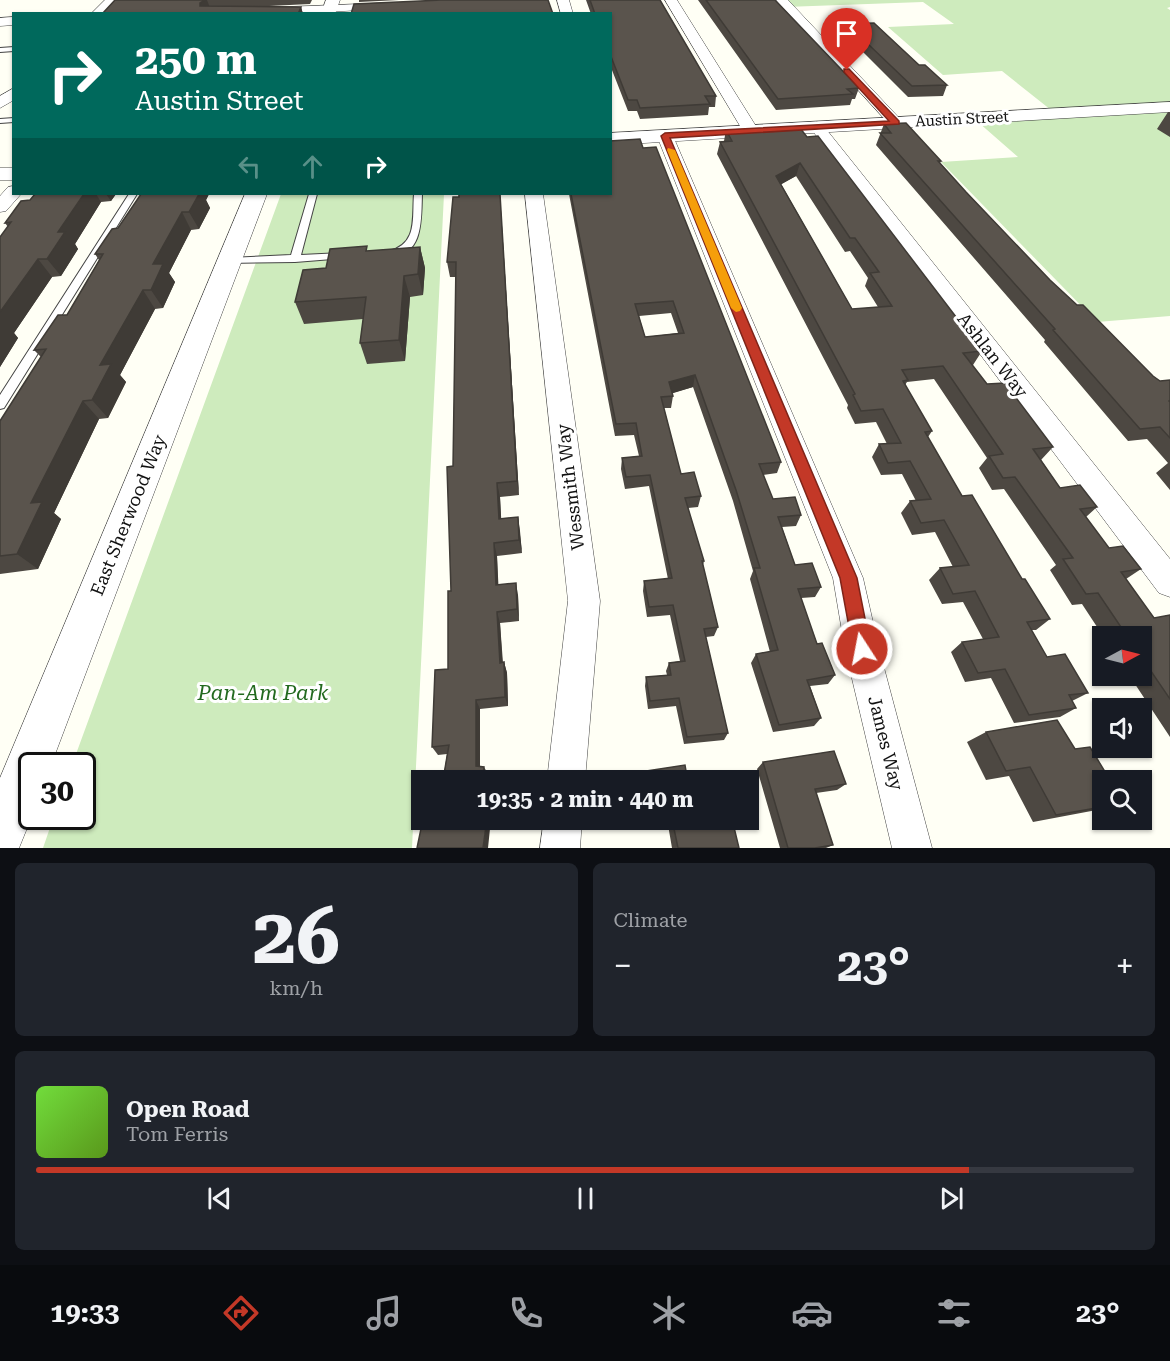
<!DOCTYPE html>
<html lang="en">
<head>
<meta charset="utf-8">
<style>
  :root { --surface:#171b24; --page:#20242c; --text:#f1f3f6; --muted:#9ea1a6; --line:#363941; --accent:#c33827 }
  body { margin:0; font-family:"Roboto Serif",serif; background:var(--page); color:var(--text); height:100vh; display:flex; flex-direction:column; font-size:22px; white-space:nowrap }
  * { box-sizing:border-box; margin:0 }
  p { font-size:20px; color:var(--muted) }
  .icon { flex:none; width:33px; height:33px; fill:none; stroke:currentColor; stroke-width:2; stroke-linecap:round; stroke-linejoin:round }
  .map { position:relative; height:848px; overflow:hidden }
  .details { display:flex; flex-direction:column; gap:15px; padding:15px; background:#0d0f14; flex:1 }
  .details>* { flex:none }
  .banner { position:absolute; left:12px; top:12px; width:600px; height:183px; border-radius:0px; box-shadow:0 2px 4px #0004; background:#00695c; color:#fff; overflow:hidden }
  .needle { width:39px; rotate:83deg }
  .controls { position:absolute; left:1092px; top:626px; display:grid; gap:12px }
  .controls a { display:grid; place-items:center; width:60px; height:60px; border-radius:0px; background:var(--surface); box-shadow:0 2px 4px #0004; font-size:30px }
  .speed { position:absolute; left:18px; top:752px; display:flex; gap:12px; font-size:30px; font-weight:700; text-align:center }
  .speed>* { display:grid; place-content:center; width:78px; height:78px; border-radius:50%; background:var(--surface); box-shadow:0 2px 4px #0004; line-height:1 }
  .speed .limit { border:3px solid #111; border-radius:9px; background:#fff; color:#111 }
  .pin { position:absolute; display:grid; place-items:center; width:51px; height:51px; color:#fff; margin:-62px -26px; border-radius:50% 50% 50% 0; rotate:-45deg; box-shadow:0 0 6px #0007 }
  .pin .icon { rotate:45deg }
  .me { position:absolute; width:66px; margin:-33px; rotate:349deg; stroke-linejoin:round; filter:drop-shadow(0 0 4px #0008) }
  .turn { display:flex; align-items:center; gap:21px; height:126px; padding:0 24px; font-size:27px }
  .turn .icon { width:78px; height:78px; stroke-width:2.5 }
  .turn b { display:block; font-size:42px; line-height:51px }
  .lanes { display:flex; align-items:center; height:57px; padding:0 24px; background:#0003; justify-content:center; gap:30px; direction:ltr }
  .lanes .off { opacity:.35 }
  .big { font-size:45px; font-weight:700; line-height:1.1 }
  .details .widget { flex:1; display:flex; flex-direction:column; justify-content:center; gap:9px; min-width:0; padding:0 21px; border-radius:9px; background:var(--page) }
  .details .dial { align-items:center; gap:0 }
  .dial b { font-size:78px; line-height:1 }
  .song { display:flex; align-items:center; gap:18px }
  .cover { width:72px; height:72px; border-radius:9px; background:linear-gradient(135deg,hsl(100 70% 55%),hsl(90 70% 35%)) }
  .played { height:6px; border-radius:3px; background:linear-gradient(90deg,var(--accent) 85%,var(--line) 85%) }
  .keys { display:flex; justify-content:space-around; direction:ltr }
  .heat { display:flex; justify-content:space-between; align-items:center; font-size:33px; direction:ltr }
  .details .tiles { flex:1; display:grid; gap:15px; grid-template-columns:1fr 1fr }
  .widget:last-child { grid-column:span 2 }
  .trip { position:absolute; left:411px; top:770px; width:348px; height:60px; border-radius:0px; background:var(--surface); box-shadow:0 2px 4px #0004; font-weight:700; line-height:60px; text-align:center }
  .dock { display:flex; height:96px; justify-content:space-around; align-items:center; background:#090b0e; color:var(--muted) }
  .dock .icon { width:42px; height:42px }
  .dock .active { color:var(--accent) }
  .dock b { font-size:27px; color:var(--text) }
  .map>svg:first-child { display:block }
</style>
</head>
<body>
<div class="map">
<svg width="1170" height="848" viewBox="0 0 1170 848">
  <rect width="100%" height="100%" fill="#fffff5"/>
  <!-- green -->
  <path fill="#ceebbd" d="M778,0H1170V7L1167,8L1170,10V316L1097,322L941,162L1018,157L970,115L1051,110L1002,71L943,75L888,27L954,24L923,2L785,7Z
    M281,194H444L412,848H43L54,816H82V765H72Z"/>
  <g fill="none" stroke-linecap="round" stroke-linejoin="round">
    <!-- service casing -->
    <g stroke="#444" stroke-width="2">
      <path id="service" d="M14,47V51L0,52V48Z
        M14,118V122L0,123V119Z
        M129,194H137L4,408L0,409V395Z
        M309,194H317L301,255L342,253L345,254V258L295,262L226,263V259L229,258L291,255Z
        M414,194H422C421,218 424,258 389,255V251C418,244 412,218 414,194Z"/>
    </g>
    <!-- minor casing -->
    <g stroke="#444" stroke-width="1">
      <path id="minor" d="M105,0H117L104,14H91Z
        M557,0H569L573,14H561Z
        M665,0H677L759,131L757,134H745L743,131Z
        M776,0H788L901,120L904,123L901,126H891Z
        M387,3L393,6L391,8L298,14H205L211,10Z
        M14,17V25L0,26V18Z
        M14,88V100L0,108V96Z
        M817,122L822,124L1170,559V597L1159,593L812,130L809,127Z
        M665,131L673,136L863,578L879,649L932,848H892L845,649L833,578L657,136Z
        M14,186V194H21L6,211L0,212V196L8,187Z
        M525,194H543L600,601L585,780H547L568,601Z
        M544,819H582L580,848H540Z"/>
    </g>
    <!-- tertiary casing -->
    <g stroke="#444" stroke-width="1">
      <path id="tertiary" d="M326,0H340L335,14H321Z
        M1170,102V112L610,145V133Z
        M0,168H14V180H0Z
        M245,194H267L51,765H32V816L19,848H0V778Z"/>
    </g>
    <!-- service -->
    <use href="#service" fill="#fff" fill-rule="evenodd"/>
    <!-- minor -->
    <use href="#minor" fill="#fff" fill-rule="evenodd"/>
    <!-- tertiary -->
    <use href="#tertiary" fill="#fff" fill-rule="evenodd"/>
  </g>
  <!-- wall -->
  <path fill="#4d4842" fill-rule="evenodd" d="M115,0H312L310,4L246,7H301L303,14H102Z
    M359,0H399L359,2Z
    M586,0H660L716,96L715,107H709L708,115L640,119L637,111H628L610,65V14H591Z
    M698,0H775L859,88L855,99H852L850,105L776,110Z
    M847,24L919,65L947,85L943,96L908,97L845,34Z
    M1168,112H1170V137L1157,129Z
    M884,124L941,161L940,163L966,192L1050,280L1170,402V490L1156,473L1168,463L1147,439L1128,441L1044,342L1045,340L876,145Z
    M726,130L807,137L982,351L973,365H972L987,384L1053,447L1041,460L1060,488L1097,507L1086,517L1109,548L1141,569L1126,579L1154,618L1170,615V737L1129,675H1142V636H1103L1082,604L1072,605L1050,570L1056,565L1004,489L992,490L979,468L987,458L934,379L907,382L905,385L932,431L928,437L962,496L1050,619L1036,630H1031L1047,657L1088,693L1072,701L1076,708L1060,717L1014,723L991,678L965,682L951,652L962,642L983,639L963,602L942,604L929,580L940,568L953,567L935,532L912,535L901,513L910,501H916L902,474L881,475L872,457L879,444H887L876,422L855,424L847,408L848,405L717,154L720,142L724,141ZM796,176L845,252L850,251L868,278L865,286L878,307L852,309L781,184Z
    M35,194H116L111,201L101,202L75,244L78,249L61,276L52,277L14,333L18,338L0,367V237L8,227L5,223L30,200Z
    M141,194H209L206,200L210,208L199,229L191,230L169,273L175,282L163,308L155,309L120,375L126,382L108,418L99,419L54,513L61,519L38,569L0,574V421L41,357L34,350L67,315L99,260L95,254L118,228Z
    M459,194H500L519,495L500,497L501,519L518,517L522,553L497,556L498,585L518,595L519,621L500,623L503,663L504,662L507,673L508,706L480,709V766L488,774L487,780H443L447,754L438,755L432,747L448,669L451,591L456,277H450L447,262Z
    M569,194H610L781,462L777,473L763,475L773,499L801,515L796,526L782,527L795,565L821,587L815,597L801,598L817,644L835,675L828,684L810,686L821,718L814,726L773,732L751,663L756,654L770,652L750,579L753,571L733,501L693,387L672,393L673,396L671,408H664L681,474L701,496L698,507L688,508L704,561L703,565L718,627L714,636L706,637L728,733L724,740L684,744L676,706L648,709L645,686L646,677L667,675L666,671L669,663L680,661L670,615L647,617L643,591L644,581L668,579L649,486L625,489L621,469L622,458L639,456L634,435L615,436ZM671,313L678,333L645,337L639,316Z
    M420,247L425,268L423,295L410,297L405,361L367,364L360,343L363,319L304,324L295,302L326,268L369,251Z
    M986,732L1075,749L1102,780V809L1033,822L1009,776L986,780L967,742Z
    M763,762L846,784L837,790L816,793L833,845L826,848H780L757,769Z
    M637,819H654L638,821Z
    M667,819H732L739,848H672Z"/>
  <!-- shaded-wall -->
  <path fill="#3f3b36" d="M205,0H207L210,8L200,6V3Z
    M301,7L303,14H298Z
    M800,163L796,176L773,189L776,176Z
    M84,194H96L101,202L75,244L78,249L61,276L47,259L58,232Z
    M106,194H116L111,201Z
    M195,194H209L206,200L210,208L199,229L189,212Z
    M500,194L519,495L517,481Z
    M182,212L191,230L169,273L175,282L163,308L151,290L153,264Z
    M420,247L425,268L423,295L418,274Z
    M38,259L52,277L14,333L18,338L0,367V312Z
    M404,276L410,297L405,361L399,340Z
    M143,290L155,309L120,375L126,382L108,418L92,400L100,365Z
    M695,375L693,387L667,395L669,382Z
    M83,401L99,419L54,513L61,519L38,569L17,554L31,503Z
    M497,483L500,497L502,533L499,519Z
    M518,517L520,531L522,553L519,540Z
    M494,543L497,556L499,597L496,585Z
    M516,583L518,595L519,621L517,609Z
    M497,612L500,623L503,673L500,663Z
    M504,662L507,673L508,706L505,697Z
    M476,700L480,709V773L476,766Z
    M484,767L488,774L487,780H482Z
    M487,819H491L488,848H483Z"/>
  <!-- building -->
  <path fill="#5a544d" stroke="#3f3b36" stroke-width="1.5" fill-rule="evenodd" d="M115,0H205L200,3V6L301,7L298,14H102Z
    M442,0H548L553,14H351L354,4Z
    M590,0H660L716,96H705L710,104L640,108L637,100H628L610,54V14H595Z
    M706,0H775L859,88L847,89L853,94L778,99Z
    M874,23L919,65H925L947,85L912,86L847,24Z
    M906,123L941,161H938L966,192L1050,280L1077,305H1083L1153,376L1160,381L1170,380V400L1169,401L1170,402V438L1160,427L1140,429L1053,330L1055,329L880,133H891L884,124Z
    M800,128L807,137L818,136L982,351L963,353L987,384L1005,383L1053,447L1033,449L1060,488L1080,485L1097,507L1080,509L1109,548L1123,546L1141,569L1121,572L1154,618L1170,615V699L1142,658V636H1127L1098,593L1086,594L1063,559L1073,558L1015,477L1003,478L989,456L1003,454L943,366L902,370L908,380L903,381L932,431L925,432L962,496L972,495L1022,579H1025L1050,619L1027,622L1047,657L1065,654L1088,693L1069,695L1076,708L1029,715L1005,669L978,673L962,642L999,637L975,591L953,594L940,568L969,565L944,520L921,523L910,501L931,499L910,461L888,463L879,444L901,443L883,409L861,411L853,395L855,394L720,142L732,141L726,130ZM800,163L850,238H855L879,272L870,273L892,306L852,309L776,176Z
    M640,139L643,148L656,147L781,462L759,464L773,499L795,497L801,515L778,517L795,565L812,563L821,587L798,589L817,644L822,643L835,675L807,680L821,718L779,725L756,654L778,650L754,568H760L736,490L695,375L669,382L673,396L661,397L681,474L694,472L701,496L685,498L704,561H702L718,627L704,629L728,733L687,737L679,698L650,701L646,677L671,675L669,663L685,661L673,605L649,607L644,581L672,578L650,475L626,477L622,458L642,456L636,423L616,424L571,194H610V141ZM673,301L684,333L645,337L635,304Z
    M35,194H84L58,232H65L47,259H38L0,312V237L11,222L5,223L21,201L30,200Z
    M141,194H199L189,212H182L153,264H163L151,290H143L100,365L111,364L92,400L83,401L31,503L42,502L17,554L0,556V421L46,349L34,350L58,315H67L103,254H95L112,229L118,228Z
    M459,194H500L517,481L497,483L499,519L518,517L519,540L494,543L496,585L516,583L517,609L497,612L500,663L504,662L505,697L476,700V766L484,767L482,780H443L449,745L432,747L435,670L448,669V591H451L447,467L453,466L456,262H447L453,197H459Z
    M367,246L366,251L420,247L418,274L404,276L399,340L360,343L366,297L295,302L303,270L326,268L330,249Z
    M1057,720L1075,749L1090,747L1110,780H1102V807L1056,815L1030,767L1006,771L986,732Z
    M834,751L846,784L815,789L833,845L815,848H788L763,762Z
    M685,765L687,777L721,772L723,780H635L634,773Z
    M423,819H487L483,848H417Z
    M672,819H732L739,848H678Z"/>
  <!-- route -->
  <path fill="#c33827" stroke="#7f2419" stroke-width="1.5" d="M844,69H849L899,121V124L670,138L857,578L871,649L868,655L862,658L856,655L853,649L840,578L661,136L665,133L889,121L844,72Z"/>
  <!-- slow -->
  <path fill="#f59e0b" d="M668,148L675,150L742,308L740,311L736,312L731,308L667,150Z"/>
  <g text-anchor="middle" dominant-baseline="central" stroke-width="6" stroke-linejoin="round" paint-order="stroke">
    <!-- far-street labels -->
    <g font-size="15" fill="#111" stroke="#fff">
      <text transform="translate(962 119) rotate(-3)">Austin Street</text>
    </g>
    <!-- street labels -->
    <g font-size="18" fill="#111" stroke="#fff">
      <text transform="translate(993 355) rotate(52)">Ashlan Way</text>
      <text transform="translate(570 487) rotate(-97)">Wessmith Way</text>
      <text transform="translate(128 515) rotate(-68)">East Sherwood Way</text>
      <text transform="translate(886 743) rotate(76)">James Way</text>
    </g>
    <!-- near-park labels -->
    <g font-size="21" font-style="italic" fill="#236a1f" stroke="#fff">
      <text x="263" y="693">Pan-Am Park</text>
    </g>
  </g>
</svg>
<div class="controls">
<a><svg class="needle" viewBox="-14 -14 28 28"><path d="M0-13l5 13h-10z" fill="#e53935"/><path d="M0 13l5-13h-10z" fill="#9ea1a6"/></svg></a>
<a><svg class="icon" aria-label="sound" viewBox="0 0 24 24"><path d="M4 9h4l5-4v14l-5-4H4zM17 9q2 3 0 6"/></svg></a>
<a><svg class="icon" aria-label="search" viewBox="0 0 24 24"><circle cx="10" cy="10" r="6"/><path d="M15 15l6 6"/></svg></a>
</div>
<div class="speed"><div class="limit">30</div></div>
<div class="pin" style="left:847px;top:70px;background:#d93025"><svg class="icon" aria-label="arrive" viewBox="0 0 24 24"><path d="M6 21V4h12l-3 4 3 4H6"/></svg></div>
<svg class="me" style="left:862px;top:649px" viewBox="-20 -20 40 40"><circle r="17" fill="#c33827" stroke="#fff" stroke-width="3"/><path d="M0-11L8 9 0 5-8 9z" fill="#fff"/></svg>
<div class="trip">19:35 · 2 min · 440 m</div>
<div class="banner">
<div class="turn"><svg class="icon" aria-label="right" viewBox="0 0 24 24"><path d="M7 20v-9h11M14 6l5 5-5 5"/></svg><div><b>250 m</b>Austin Street</div></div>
<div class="lanes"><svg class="icon off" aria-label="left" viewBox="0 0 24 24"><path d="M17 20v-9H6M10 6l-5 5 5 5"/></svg><svg class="icon off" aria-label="ahead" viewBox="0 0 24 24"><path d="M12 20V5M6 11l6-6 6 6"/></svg><svg class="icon" aria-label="right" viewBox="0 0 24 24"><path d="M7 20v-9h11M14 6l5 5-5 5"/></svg></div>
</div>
</div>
<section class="details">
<div class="tiles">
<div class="widget dial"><b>26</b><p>km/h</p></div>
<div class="widget"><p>Climate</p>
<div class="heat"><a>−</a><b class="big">23°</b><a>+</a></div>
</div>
<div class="widget">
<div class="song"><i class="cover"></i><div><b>Open Road</b><p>Tom Ferris</p></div></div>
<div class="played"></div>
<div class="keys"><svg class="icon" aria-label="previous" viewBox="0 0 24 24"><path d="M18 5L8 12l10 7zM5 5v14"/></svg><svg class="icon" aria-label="pause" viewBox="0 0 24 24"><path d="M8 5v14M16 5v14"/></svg><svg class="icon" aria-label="next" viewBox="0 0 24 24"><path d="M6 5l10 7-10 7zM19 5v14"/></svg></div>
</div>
</div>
</section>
<nav class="dock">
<b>19:33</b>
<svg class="icon active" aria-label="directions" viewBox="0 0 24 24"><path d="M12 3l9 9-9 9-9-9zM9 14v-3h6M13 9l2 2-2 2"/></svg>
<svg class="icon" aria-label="music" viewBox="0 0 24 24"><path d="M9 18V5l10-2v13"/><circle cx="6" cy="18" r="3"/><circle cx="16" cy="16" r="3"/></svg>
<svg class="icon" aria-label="phone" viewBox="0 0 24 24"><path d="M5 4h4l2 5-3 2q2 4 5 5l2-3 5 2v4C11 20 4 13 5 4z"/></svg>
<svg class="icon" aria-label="climate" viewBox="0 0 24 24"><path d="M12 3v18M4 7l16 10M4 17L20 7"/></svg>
<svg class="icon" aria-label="car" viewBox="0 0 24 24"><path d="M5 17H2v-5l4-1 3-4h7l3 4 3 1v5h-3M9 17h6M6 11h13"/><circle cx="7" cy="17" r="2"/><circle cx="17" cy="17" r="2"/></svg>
<svg class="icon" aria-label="filters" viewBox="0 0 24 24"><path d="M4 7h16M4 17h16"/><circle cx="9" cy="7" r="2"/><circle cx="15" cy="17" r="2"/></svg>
<b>23°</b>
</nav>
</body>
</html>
